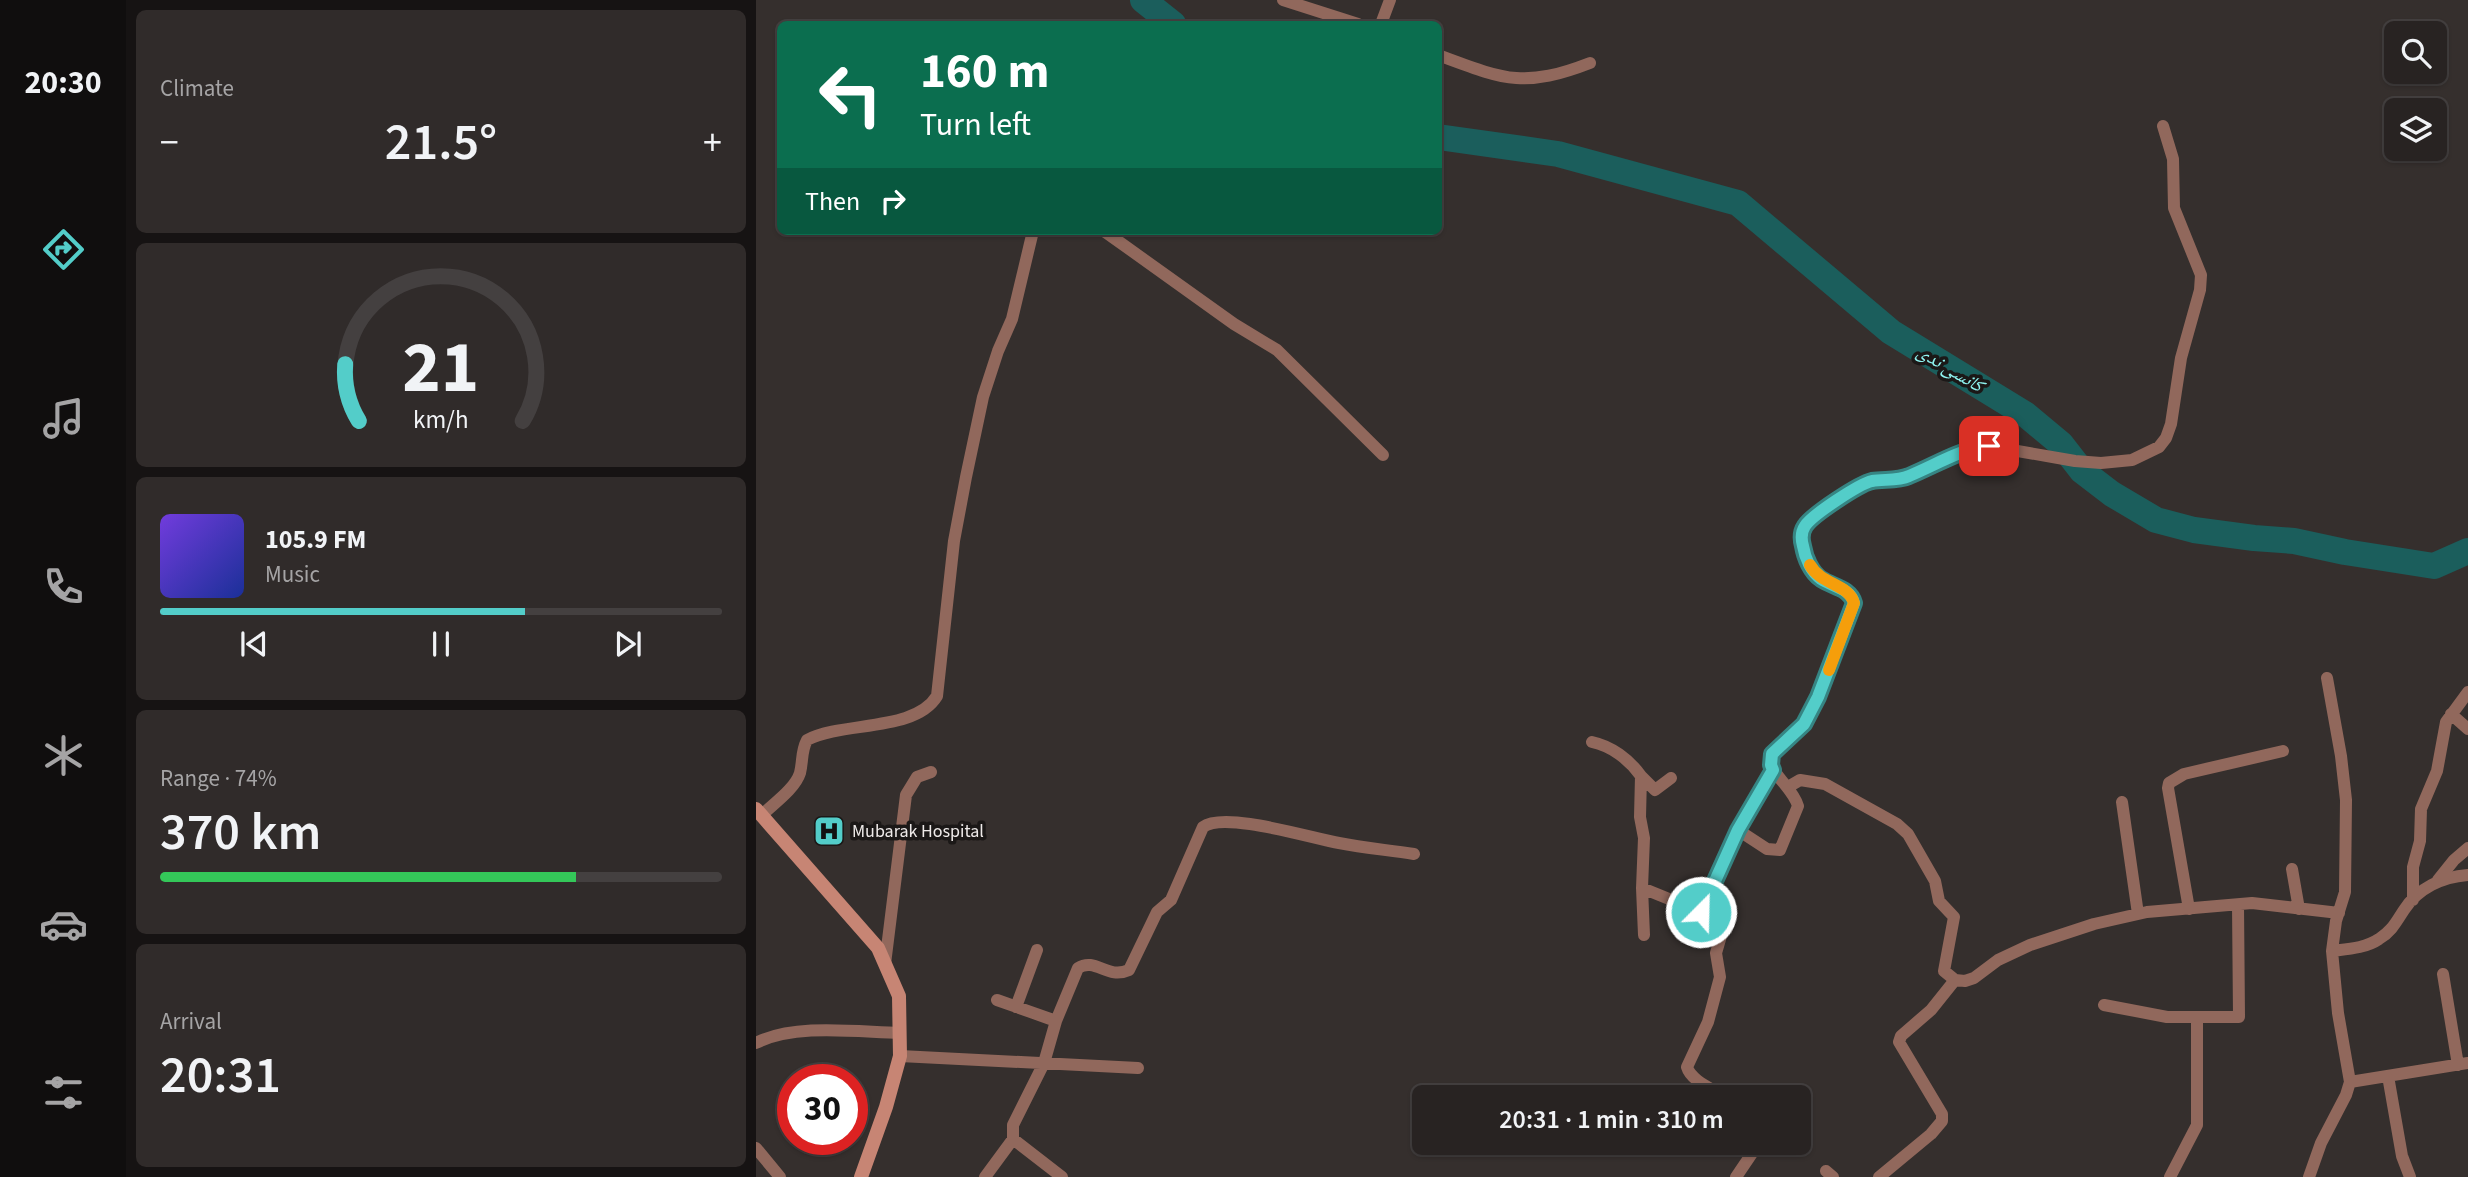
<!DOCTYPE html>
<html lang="en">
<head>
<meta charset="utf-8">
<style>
  :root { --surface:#282322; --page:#302b2a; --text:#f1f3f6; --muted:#a5a4a5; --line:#444040; --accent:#53cdc9 }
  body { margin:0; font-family:"Source Sans 3","Noto Naskh Arabic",sans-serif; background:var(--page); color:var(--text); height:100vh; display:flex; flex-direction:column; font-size:26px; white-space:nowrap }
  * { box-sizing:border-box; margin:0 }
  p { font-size:23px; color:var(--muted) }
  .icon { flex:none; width:38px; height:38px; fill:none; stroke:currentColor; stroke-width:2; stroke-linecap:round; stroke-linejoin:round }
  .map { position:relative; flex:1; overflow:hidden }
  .drawer { display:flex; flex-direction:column; gap:10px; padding:10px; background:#161313; width:630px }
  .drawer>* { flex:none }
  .hud { position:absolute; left:21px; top:21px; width:665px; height:214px; border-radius:10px; box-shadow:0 2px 5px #0004,0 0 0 2px var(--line); background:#0b6e4f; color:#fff; overflow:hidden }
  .tools { position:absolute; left:1628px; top:21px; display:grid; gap:14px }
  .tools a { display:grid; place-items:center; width:63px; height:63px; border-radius:10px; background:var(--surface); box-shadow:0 2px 5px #0004,0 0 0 2px var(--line); font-size:35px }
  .speed { position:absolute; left:21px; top:1064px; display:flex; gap:14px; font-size:35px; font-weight:700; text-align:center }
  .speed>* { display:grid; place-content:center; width:91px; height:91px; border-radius:50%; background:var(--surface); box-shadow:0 2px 5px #0004,0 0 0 2px var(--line); line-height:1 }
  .speed .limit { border:10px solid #d22; background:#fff; color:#111 }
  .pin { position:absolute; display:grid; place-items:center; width:60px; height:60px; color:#fff; margin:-30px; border-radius:14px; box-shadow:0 4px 10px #0006 }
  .me { position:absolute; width:77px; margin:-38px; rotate:23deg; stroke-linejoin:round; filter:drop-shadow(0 0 5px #0008) }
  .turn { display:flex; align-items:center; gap:24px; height:147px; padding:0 28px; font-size:32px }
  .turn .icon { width:91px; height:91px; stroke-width:2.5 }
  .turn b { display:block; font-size:49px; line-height:60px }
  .then { display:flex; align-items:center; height:66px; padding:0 28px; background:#0003; gap:14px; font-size:26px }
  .big { font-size:52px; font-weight:600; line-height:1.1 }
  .drawer .card { flex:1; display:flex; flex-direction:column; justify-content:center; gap:10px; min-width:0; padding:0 24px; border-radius:10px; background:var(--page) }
  .drawer .dial { align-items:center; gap:0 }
  .dial svg { height:182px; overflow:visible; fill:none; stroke:var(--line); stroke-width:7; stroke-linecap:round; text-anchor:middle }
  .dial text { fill:var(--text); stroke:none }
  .song { display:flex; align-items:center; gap:21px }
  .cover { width:84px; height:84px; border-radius:10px; background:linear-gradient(135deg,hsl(260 70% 55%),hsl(230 70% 35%)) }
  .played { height:7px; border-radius:4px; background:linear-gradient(90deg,var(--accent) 65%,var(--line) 65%) }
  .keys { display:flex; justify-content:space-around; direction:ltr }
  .heat { display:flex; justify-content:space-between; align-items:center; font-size:38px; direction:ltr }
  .charge { height:10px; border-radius:5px; background:linear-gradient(90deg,#34c759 74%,var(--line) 0) }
  .trip { position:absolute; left:656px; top:1085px; width:399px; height:70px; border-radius:10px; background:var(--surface); box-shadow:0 2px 5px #0004,0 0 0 2px var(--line); font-weight:600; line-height:70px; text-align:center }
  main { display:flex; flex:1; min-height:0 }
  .tab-bar { display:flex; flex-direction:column; width:126px; justify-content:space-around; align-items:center; background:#100e0e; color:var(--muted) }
  .tab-bar .icon { width:49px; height:49px }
  .tab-bar .active { color:var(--accent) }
  .tab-bar b { font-size:32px; color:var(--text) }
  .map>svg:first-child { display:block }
</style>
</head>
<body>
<main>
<nav class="tab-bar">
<b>20:30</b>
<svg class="icon active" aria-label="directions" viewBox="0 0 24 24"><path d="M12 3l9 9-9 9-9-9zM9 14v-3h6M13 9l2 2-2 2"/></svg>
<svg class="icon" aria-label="music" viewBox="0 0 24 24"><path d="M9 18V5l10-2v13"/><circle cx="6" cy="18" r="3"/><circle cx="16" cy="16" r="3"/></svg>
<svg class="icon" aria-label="phone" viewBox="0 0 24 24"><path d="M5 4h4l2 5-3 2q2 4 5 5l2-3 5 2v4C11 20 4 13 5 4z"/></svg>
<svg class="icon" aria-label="climate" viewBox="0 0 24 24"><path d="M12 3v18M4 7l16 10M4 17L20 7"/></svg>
<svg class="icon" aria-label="car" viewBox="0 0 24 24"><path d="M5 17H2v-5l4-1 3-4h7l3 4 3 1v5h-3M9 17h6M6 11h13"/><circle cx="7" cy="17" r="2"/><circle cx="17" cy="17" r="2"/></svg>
<svg class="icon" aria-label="filters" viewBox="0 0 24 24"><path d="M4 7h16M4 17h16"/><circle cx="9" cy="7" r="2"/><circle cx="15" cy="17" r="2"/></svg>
</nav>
<section class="drawer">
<div class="card"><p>Climate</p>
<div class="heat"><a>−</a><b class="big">21.5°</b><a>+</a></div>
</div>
<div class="card dial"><svg viewBox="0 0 100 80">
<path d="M14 69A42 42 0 1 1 86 69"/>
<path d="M14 69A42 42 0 0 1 8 44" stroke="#53cdc9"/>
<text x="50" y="56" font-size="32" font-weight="700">21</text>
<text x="50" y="72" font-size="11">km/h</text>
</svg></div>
<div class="card">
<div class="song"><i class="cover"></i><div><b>105.9 FM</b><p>Music</p></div></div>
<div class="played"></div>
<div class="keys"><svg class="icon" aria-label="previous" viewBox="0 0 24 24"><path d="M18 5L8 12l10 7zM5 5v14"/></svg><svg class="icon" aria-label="pause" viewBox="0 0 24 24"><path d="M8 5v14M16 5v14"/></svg><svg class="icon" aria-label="next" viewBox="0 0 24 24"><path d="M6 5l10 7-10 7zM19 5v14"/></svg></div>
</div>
<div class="card"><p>Range · 74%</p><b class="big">370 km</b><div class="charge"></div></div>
<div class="card"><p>Arrival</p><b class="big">20:31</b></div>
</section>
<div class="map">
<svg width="1712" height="1177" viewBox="0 0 1712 1177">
  <rect width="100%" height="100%" fill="#352f2d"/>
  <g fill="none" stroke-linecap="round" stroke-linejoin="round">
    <!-- river -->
    <path stroke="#1b5e5c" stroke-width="26" d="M387,0L417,24
      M682,137L802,154L982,203L1135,332L1269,414L1305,444L1326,471L1356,494L1400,520L1438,530L1498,538L1538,541L1589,552L1678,566L1712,551"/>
    <!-- street -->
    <path stroke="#91685c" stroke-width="12" d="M527,0L602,24
      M625,24L634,0
      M682,55C747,79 767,89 834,63
      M348,231L478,324L521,350L627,455
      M1695,714L1712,729
      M836,742C855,746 873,759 885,776L884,817L888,838L886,888L888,935
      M885,776L899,790L915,778
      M1032,787L1044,780L1069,784L1141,824L1152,834L1179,881L1183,901L1198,917L1188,971L1199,980
      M1366,802L1382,914
      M6,815C17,804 39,789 44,773C47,761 45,751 51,740C88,721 159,732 181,696L198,541L210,477L227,397L242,351L256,319L277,231
      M982,830L1011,849L1024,850L1042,806C1037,788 1017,777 1014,759L1020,749L1050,721L1062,697L1098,603C1094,587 1076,587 1064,578C1051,569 1046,548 1046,533L1060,514L1107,484L1150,477L1218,447L1233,446L1319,461L1345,463L1376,460L1403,447L1410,438L1415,424L1425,358L1444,290L1445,275L1418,208L1417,159L1407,126
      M1536,869L1543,909
      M1682,880L1698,860L1712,848
      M886,888L945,912
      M1657,900V867L1664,841L1665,809L1681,771L1690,722L1712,692
      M1433,909L1412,788L1413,783L1428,774L1527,751
      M1576,951C1592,949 1610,948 1623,939C1636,931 1640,922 1648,910C1662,888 1686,877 1712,875
      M129,964L150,795L161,777L175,772
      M1687,974L1702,1065
      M241,1000L300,1021
      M1348,1005L1411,1017H1483L1482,905
      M260,1007L281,950
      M0,1043C39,1023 101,1032 144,1033
      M144,1056L382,1068
      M1632,1076L1646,1156L1654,1177
      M1594,1082L1712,1063
      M969,1097C957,1089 935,1081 931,1067L952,1022L964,977L960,953L967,929L965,923L945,912L982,830L1017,770
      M257,1139L306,1177
      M0,1148L24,1177
      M1070,1171L1077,1177
      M229,1177L257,1139V1125L288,1063L300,1021L322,968C340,957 351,980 373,970L401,912L415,900L447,827C468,811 555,838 583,843C608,848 633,850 658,854
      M980,1177L1003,1143
      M1123,1177L1175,1134L1186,1121V1114L1143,1042L1145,1036L1175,1010L1199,980L1209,981L1218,978L1242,960L1274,945L1338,924L1391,912L1496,903L1583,913
      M1414,1177L1441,1125V1017
      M1553,1177L1565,1143L1590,1095L1594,1082L1582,1013L1576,951L1580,921L1589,892L1590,800L1585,756L1571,678"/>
    <!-- secondary -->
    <path stroke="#c78574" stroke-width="14" d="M0,809L122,948L143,996L144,1056L130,1107L105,1177"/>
  </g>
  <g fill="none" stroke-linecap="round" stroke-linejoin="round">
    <!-- route casing -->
    <g stroke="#368583" stroke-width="18">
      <path id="route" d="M945,912L982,830L1017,770L1015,765L1016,754L1048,724L1062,697L1098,603C1094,588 1077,587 1065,579C1055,572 1049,558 1047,546C1045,539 1045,532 1049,526C1056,515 1103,484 1116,481C1128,479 1142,481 1153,476C1180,465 1204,449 1233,446"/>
    </g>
    <!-- route -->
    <use href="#route" stroke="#53cdc9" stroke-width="12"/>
    <!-- slow -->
    <path stroke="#f59e0b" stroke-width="12" d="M1054,565C1065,585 1093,584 1098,603L1073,670"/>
  </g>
  <!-- icons -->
  <defs>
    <g id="hospital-square" transform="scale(1.575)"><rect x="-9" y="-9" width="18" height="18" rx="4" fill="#53cdc9" stroke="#1b1817"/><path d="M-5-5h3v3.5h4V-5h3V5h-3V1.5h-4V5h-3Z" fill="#111"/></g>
  </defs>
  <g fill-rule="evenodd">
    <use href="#hospital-square" x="73" y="831"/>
  </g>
  <g text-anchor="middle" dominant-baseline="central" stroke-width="7" stroke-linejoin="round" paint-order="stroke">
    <!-- poi labels -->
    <g font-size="18" fill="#eeeae9" stroke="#1b1817" text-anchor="start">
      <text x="96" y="831">Mubarak Hospital</text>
    </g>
    <!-- water labels -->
    <g font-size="19" font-style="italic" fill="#8ff4f0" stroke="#1b1817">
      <text transform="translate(1194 369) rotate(31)">کانسی ندی</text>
    </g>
  </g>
</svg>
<div class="tools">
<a><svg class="icon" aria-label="search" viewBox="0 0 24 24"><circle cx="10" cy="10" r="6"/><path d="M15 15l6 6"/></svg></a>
<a><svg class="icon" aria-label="layers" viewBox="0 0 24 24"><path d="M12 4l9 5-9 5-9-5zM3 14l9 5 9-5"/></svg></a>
</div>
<div class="speed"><div class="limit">30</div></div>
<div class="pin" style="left:1233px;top:446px;background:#d93025"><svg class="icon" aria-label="arrive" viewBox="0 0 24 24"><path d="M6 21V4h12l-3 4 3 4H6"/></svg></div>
<svg class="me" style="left:945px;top:912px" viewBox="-20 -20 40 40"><circle r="17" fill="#53cdc9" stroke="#fff" stroke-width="3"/><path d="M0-11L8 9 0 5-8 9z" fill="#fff"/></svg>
<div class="trip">20:31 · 1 min · 310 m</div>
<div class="hud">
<div class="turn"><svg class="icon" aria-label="left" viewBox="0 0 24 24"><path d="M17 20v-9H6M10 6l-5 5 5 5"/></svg><div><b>160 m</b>Turn left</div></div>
<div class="then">Then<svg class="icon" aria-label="right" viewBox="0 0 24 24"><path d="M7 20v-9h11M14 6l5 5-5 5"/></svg></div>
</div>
</div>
</main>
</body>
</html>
